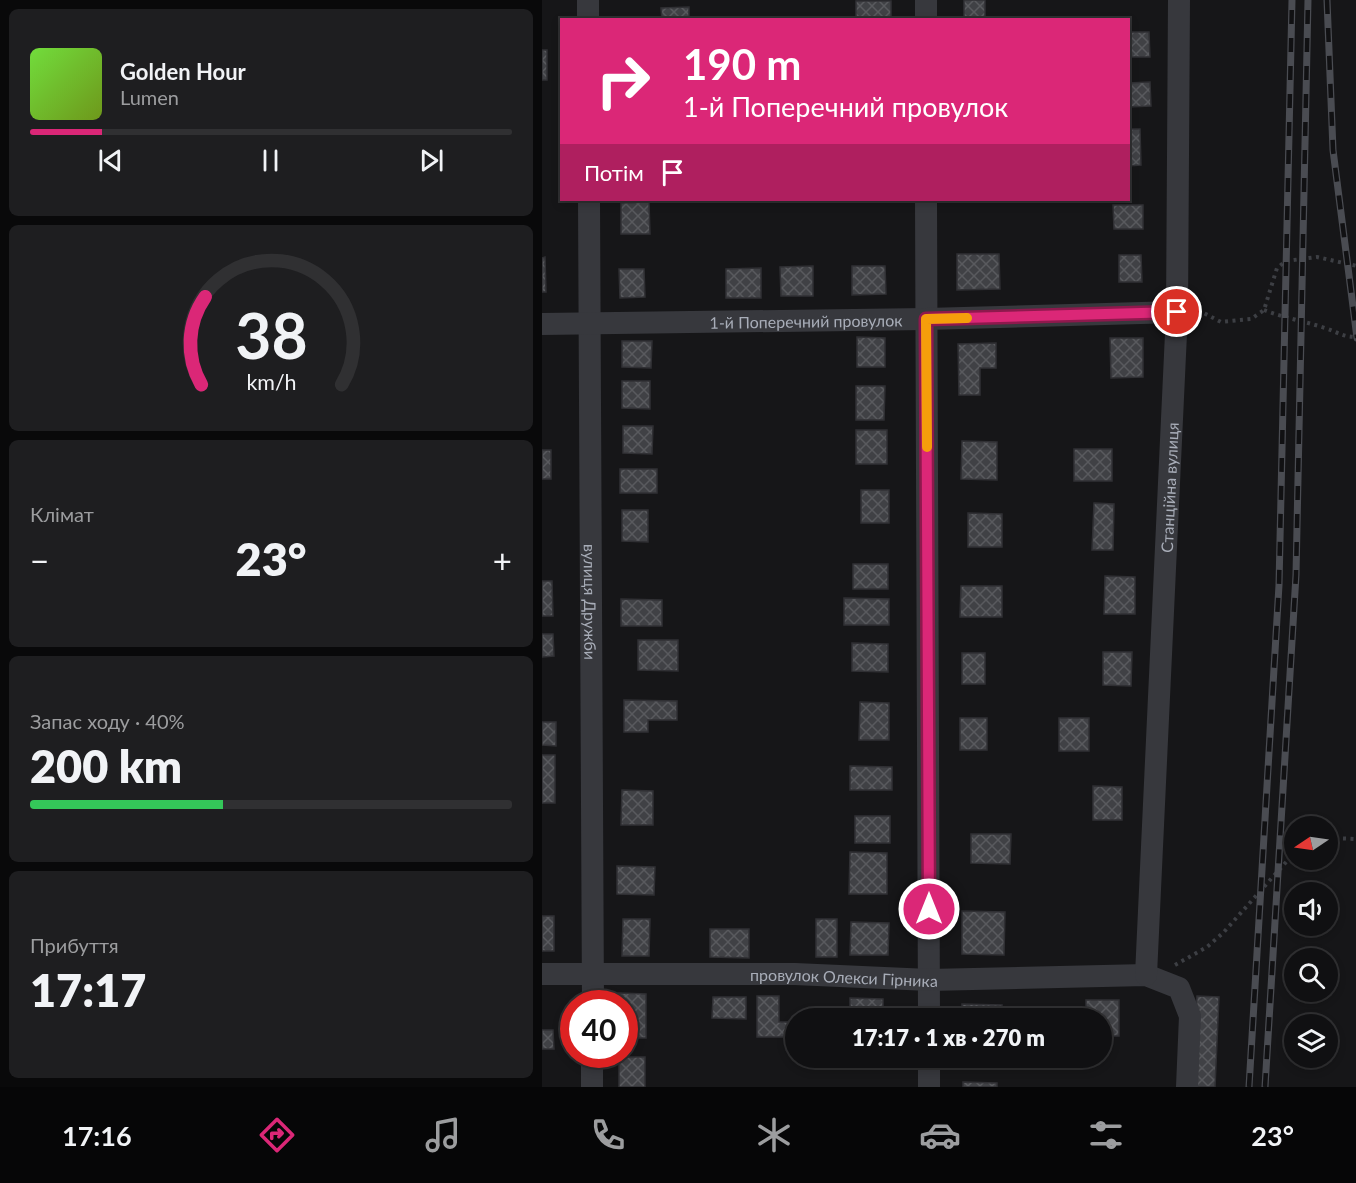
<!DOCTYPE html>
<html lang="uk">
<head>
<meta charset="utf-8">
<style>
  :root { --surface:#101012; --page:#1e1e20; --text:#f1f3f6; --muted:#9c9d9f; --line:#303032; --accent:#db2777 }
  body { margin:0; font-family:Lato,sans-serif; background:var(--page); color:var(--text); height:100vh; display:flex; flex-direction:column; font-size:22px; white-space:nowrap }
  * { box-sizing:border-box; margin:0 }
  p { font-size:20px; color:var(--muted) }
  .icon { flex:none; width:33px; height:33px; fill:none; stroke:currentColor; stroke-width:2; stroke-linecap:round; stroke-linejoin:round }
  .map { position:relative; flex:1; overflow:hidden }
  .panel { display:flex; flex-direction:column; gap:9px; padding:9px; background:#09090a; width:542px }
  .panel>* { flex:none }
  .banner { position:absolute; left:18px; top:18px; width:570px; height:183px; border-radius:0px; box-shadow:0 3px 9px #0003,0 0 0 2px var(--line); background:#db2777; color:#fff; overflow:hidden }
  .needle { width:39px; rotate:257deg }
  .tools { position:absolute; left:742px; top:816px; display:grid; gap:12px }
  .tools a { display:grid; place-items:center; width:54px; height:54px; border-radius:50%; background:var(--surface); box-shadow:0 3px 9px #0003,0 0 0 2px var(--line); font-size:30px }
  .speed { position:absolute; left:18px; top:990px; display:flex; gap:12px; font-size:30px; font-weight:700; text-align:center }
  .speed>* { display:grid; place-content:center; width:78px; height:78px; border-radius:50%; background:var(--surface); box-shadow:0 3px 9px #0003,0 0 0 2px var(--line); line-height:1 }
  .speed .limit { border:9px solid #d22; background:#fff; color:#111 }
  .pin { position:absolute; display:grid; place-items:center; width:51px; height:51px; color:#fff; margin:-26px; border:3px solid #fff; border-radius:50%; box-shadow:0 2px 6px #0007 }
  .me { position:absolute; width:66px; margin:-33px; rotate:0deg; stroke-linejoin:round; filter:drop-shadow(0 0 4px #0008) }
  .turn { display:flex; align-items:center; gap:21px; height:126px; padding:0 24px; font-size:27px }
  .turn .icon { width:78px; height:78px; stroke-width:2.5 }
  .turn b { display:block; font-size:42px; line-height:51px }
  .then { display:flex; align-items:center; height:57px; padding:0 24px; background:#0003; gap:12px; font-size:22px }
  .big { font-size:45px; font-weight:800; line-height:1.1 }
  .panel .widget { flex:1; display:flex; flex-direction:column; justify-content:center; gap:9px; min-width:0; padding:0 21px; border-radius:9px; background:var(--page) }
  .panel .dial { align-items:center; gap:0 }
  .dial svg { height:156px; overflow:visible; fill:none; stroke:var(--line); stroke-width:7; stroke-linecap:round; text-anchor:middle }
  .dial text { fill:var(--text); stroke:none }
  .song { display:flex; align-items:center; gap:18px }
  .cover { width:72px; height:72px; border-radius:9px; background:linear-gradient(135deg,hsl(100 70% 55%),hsl(80 70% 35%)) }
  .played { height:6px; border-radius:3px; background:linear-gradient(90deg,var(--accent) 15%,var(--line) 15%) }
  .keys { display:flex; justify-content:space-around; direction:ltr }
  .heat { display:flex; justify-content:space-between; align-items:center; font-size:33px; direction:ltr }
  .charge { height:9px; border-radius:4px; background:linear-gradient(90deg,#34c759 40%,var(--line) 0) }
  .trip { position:absolute; left:243px; top:1008px; width:327px; height:60px; border-radius:30px; background:var(--surface); box-shadow:0 3px 9px #0003,0 0 0 2px var(--line); font-weight:800; line-height:60px; text-align:center }
  .tabs { display:flex; height:96px; justify-content:space-around; align-items:center; background:#060607; color:var(--muted) }
  .tabs .icon { width:42px; height:42px }
  .tabs .on { color:var(--accent) }
  .tabs b { font-size:27px; color:var(--text) }
  main { display:flex; flex:1; min-height:0 }
  .map>svg:first-child { display:block }
</style>
</head>
<body>
<main>
<section class="panel">
<div class="widget">
<div class="song"><i class="cover"></i><div><b>Golden Hour</b><p>Lumen</p></div></div>
<div class="played"></div>
<div class="keys"><svg class="icon" aria-label="previous" viewBox="0 0 24 24"><path d="M18 5L8 12l10 7zM5 5v14"/></svg><svg class="icon" aria-label="pause" viewBox="0 0 24 24"><path d="M8 5v14M16 5v14"/></svg><svg class="icon" aria-label="next" viewBox="0 0 24 24"><path d="M6 5l10 7-10 7zM19 5v14"/></svg></div>
</div>
<div class="widget dial"><svg viewBox="0 0 100 80">
<path d="M14 69A42 42 0 1 1 86 69"/>
<path d="M14 69A42 42 0 0 1 16 24" stroke="#db2777"/>
<text x="50" y="56" font-size="32" font-weight="700">38</text>
<text x="50" y="72" font-size="11">km/h</text>
</svg></div>
<div class="widget"><p>Клімат</p>
<div class="heat"><a>−</a><b class="big">23°</b><a>+</a></div>
</div>
<div class="widget"><p>Запас ходу · 40%</p><b class="big">200 km</b><div class="charge"></div></div>
<div class="widget"><p>Прибуття</p><b class="big">17:17</b></div>
</section>
<div class="map">
<svg width="815" height="1087" viewBox="0 0 815 1087">
  <defs>
    <pattern id="building-cross-hatch" width="8" height="8" patternUnits="userSpaceOnUse" patternTransform="scale(1.5)"><rect width="8" height="8" fill="#404145"/><path d="M0 0l8 8M0 8l8-8" fill="none" stroke="#595a5e"/></pattern>
  </defs>
  <rect width="100%" height="100%" fill="#161618"/>
  <!-- building -->
  <path fill="url(#building-cross-hatch)" stroke="#303034" stroke-width="1.5" d="M422,0H443V20H422Z
    M314,1H349V20H314Z
    M147,7V20H120L119,8Z
    M586,32H607L608,57H586Z
    M0,50H5V80H0Z
    M608,82L609,106L586,107V83Z
    M586,129H598L599,165L586,166Z
    M107,202L108,234H79V203Z
    M571,205H601V229H572Z
    M415,254H457L458,289L415,290Z
    M577,255H599L600,282H577Z
    M3,257L4,292H0V258Z
    M271,266V296H239L238,267Z
    M310,266H343L344,294L310,295Z
    M219,268V298H184V269Z
    M77,269H102L103,297L78,298Z
    M315,337L343,338V367H315Z
    M568,338H601V377L569,378Z
    M80,341H110L109,368L80,367Z
    M454,343V368H438V395H417L416,344Z
    M80,381H108V409L80,408Z
    M314,386H343L342,420H314Z
    M81,426H111L110,454L81,453Z
    M314,430H345V464H314Z
    M420,441L455,442V480L419,479Z
    M532,449H570V481H532Z
    M0,450H9V479H0Z
    M78,469H115V493H78Z
    M319,490H347V523H319Z
    M552,503L572,504L571,550H550Z
    M80,510H106V542L80,541Z
    M426,513L460,514V547H426Z
    M311,564H346V589H311Z
    M563,576L593,577V614H562Z
    M0,581H10L11,616H0Z
    M419,586H460V617H418Z
    M302,598L347,599V625H302Z
    M79,599L120,600V626H79Z
    M0,634H11L12,656L0,657Z
    M96,640H136V671L96,670Z
    M310,643L346,644V672L310,671Z
    M561,652H590L589,686L561,685Z
    M420,653H443V684H420Z
    M82,700L135,701V720H106V732H82Z
    M318,702L347,703V740H317Z
    M418,718H445V750H418Z
    M517,718H547V751H517Z
    M0,722H14V746L0,745Z
    M0,755H13V803H0Z
    M308,766L350,767V790H308Z
    M551,786L580,787V820H551Z
    M80,790L111,791V825H79Z
    M313,816H348V843H313Z
    M429,834H469L468,864L429,863Z
    M308,852L345,853V894H307Z
    M75,866L113,867L112,895L75,894Z
    M420,911L463,912L462,955L420,954Z
    M0,916H12V951H0Z
    M81,919H108L107,956H80Z
    M274,919H295V957H274Z
    M309,922L347,923L346,955H308Z
    M168,929H207V958L168,957Z
    M76,993L104,994V1038H82V1004H75Z
    M215,996H237V1022H246V1037H215Z
    M655,996L677,997L673,1087H651Z
    M171,997H204V1019L170,1018Z
    M308,998L341,999V1018H308Z
    M544,1000H577V1036H560V1018H544Z
    M420,1004L460,1005L459,1018H420Z
    M0,1030H11L12,1049H0Z
    M77,1057H103V1087H77Z
    M421,1082L455,1083V1087H421Z"/>
  <g fill="none" stroke-linecap="round" stroke-linejoin="round">
    <!-- path -->
    <path stroke="#3d3f44" stroke-width="4" stroke-dasharray="3 4.5" stroke-linecap="butt" d="M656,310L679,322L709,319L722,310L735,268L744,261L775,257L815,266
      M722,310C742,318 762,321 783,328C795,332 801,337 815,337
      M786,838L815,839
      M633,965L665,947L681,933L753,852"/>
    <!-- minor -->
    <g stroke="#37383d" stroke-width="22">
      <path d="M46,0V20"/>
      <path d="M384,0V20"/>
      <path id="s1" d="M47,200L51,1004"/>
      <path d="M384,200L387,1018"/>
      <path id="s2" d="M0,324L384,319L635,312"/>
      <path id="s3" d="M0,974H253L387,980L604,975L637,988L648,1016L645,1087"/>
      <path id="s4" d="M604,975L635,312L637,0"/>
      <path d="M50,1087V1054"/>
      <path d="M387,1087V1058"/>
    </g>
    <!-- rail casing -->
    <g stroke="#4a4c52" stroke-width="7">
      <path id="rail" d="M785,0L791,150L815,338
        M707,1087L737,585L750,0
        M723,1087L754,575L766,0"/>
    </g>
    <!-- rail -->
    <use href="#rail" stroke="#111113" stroke-width="4.5" stroke-dasharray="14" stroke-linecap="butt"/>
  </g>
  <g fill="none" stroke-linecap="round" stroke-linejoin="round">
    <!-- route casing -->
    <g stroke="#8e194d" stroke-width="15">
      <path id="route" d="M387,909L384,319L635,312"/>
    </g>
    <!-- route -->
    <use href="#route" stroke="#db2777" stroke-width="10"/>
    <!-- slow -->
    <path stroke="#f59e0b" stroke-width="10" d="M385,447L384,319L425,318"/>
  </g>
  <g text-anchor="middle" dominant-baseline="central" stroke-width="6" stroke-linejoin="round" paint-order="stroke">
    <!-- street labels -->
    <g font-size="16" fill="#a8adb8" stroke="#111113">
      <text stroke="none"><textPath href="#s2" startOffset="264">1-й Поперечний провулок</textPath></text>
      <text stroke="none"><textPath href="#s4" startOffset="488">Станційна вулиця</textPath></text>
      <text stroke="none"><textPath href="#s1" startOffset="402">вулиця Дружби</textPath></text>
      <text stroke="none"><textPath href="#s3" startOffset="302">провулок Олекси Гірника</textPath></text>
    </g>
  </g>
</svg>
<div class="tools">
<a><svg class="needle" viewBox="-14 -14 28 28"><path d="M0-13l5 13h-10z" fill="#e53935"/><path d="M0 13l5-13h-10z" fill="#9c9d9f"/></svg></a>
<a><svg class="icon" aria-label="sound" viewBox="0 0 24 24"><path d="M4 9h4l5-4v14l-5-4H4zM17 9q2 3 0 6"/></svg></a>
<a><svg class="icon" aria-label="search" viewBox="0 0 24 24"><circle cx="10" cy="10" r="6"/><path d="M15 15l6 6"/></svg></a>
<a><svg class="icon" aria-label="layers" viewBox="0 0 24 24"><path d="M12 4l9 5-9 5-9-5zM3 14l9 5 9-5"/></svg></a>
</div>
<div class="speed"><div class="limit">40</div></div>
<div class="pin" style="left:635px;top:312px;background:#d93025"><svg class="icon" aria-label="arrive" viewBox="0 0 24 24"><path d="M6 21V4h12l-3 4 3 4H6"/></svg></div>
<svg class="me" style="left:387px;top:909px" viewBox="-20 -20 40 40"><circle r="17" fill="#db2777" stroke="#fff" stroke-width="3"/><path d="M0-11L8 9 0 5-8 9z" fill="#fff"/></svg>
<div class="trip">17:17 · 1 хв · 270 m</div>
<div class="banner">
<div class="turn"><svg class="icon" aria-label="right" viewBox="0 0 24 24"><path d="M7 20v-9h11M14 6l5 5-5 5"/></svg><div><b>190 m</b>1-й Поперечний провулок</div></div>
<div class="then">Потім<svg class="icon" aria-label="arrive" viewBox="0 0 24 24"><path d="M6 21V4h12l-3 4 3 4H6"/></svg></div>
</div>
</div>
</main>
<nav class="tabs">
<b>17:16</b>
<svg class="icon on" aria-label="directions" viewBox="0 0 24 24"><path d="M12 3l9 9-9 9-9-9zM9 14v-3h6M13 9l2 2-2 2"/></svg>
<svg class="icon" aria-label="music" viewBox="0 0 24 24"><path d="M9 18V5l10-2v13"/><circle cx="6" cy="18" r="3"/><circle cx="16" cy="16" r="3"/></svg>
<svg class="icon" aria-label="phone" viewBox="0 0 24 24"><path d="M5 4h4l2 5-3 2q2 4 5 5l2-3 5 2v4C11 20 4 13 5 4z"/></svg>
<svg class="icon" aria-label="climate" viewBox="0 0 24 24"><path d="M12 3v18M4 7l16 10M4 17L20 7"/></svg>
<svg class="icon" aria-label="car" viewBox="0 0 24 24"><path d="M5 17H2v-5l4-1 3-4h7l3 4 3 1v5h-3M9 17h6M6 11h13"/><circle cx="7" cy="17" r="2"/><circle cx="17" cy="17" r="2"/></svg>
<svg class="icon" aria-label="filters" viewBox="0 0 24 24"><path d="M4 7h16M4 17h16"/><circle cx="9" cy="7" r="2"/><circle cx="15" cy="17" r="2"/></svg>
<b>23°</b>
</nav>
</body>
</html>
